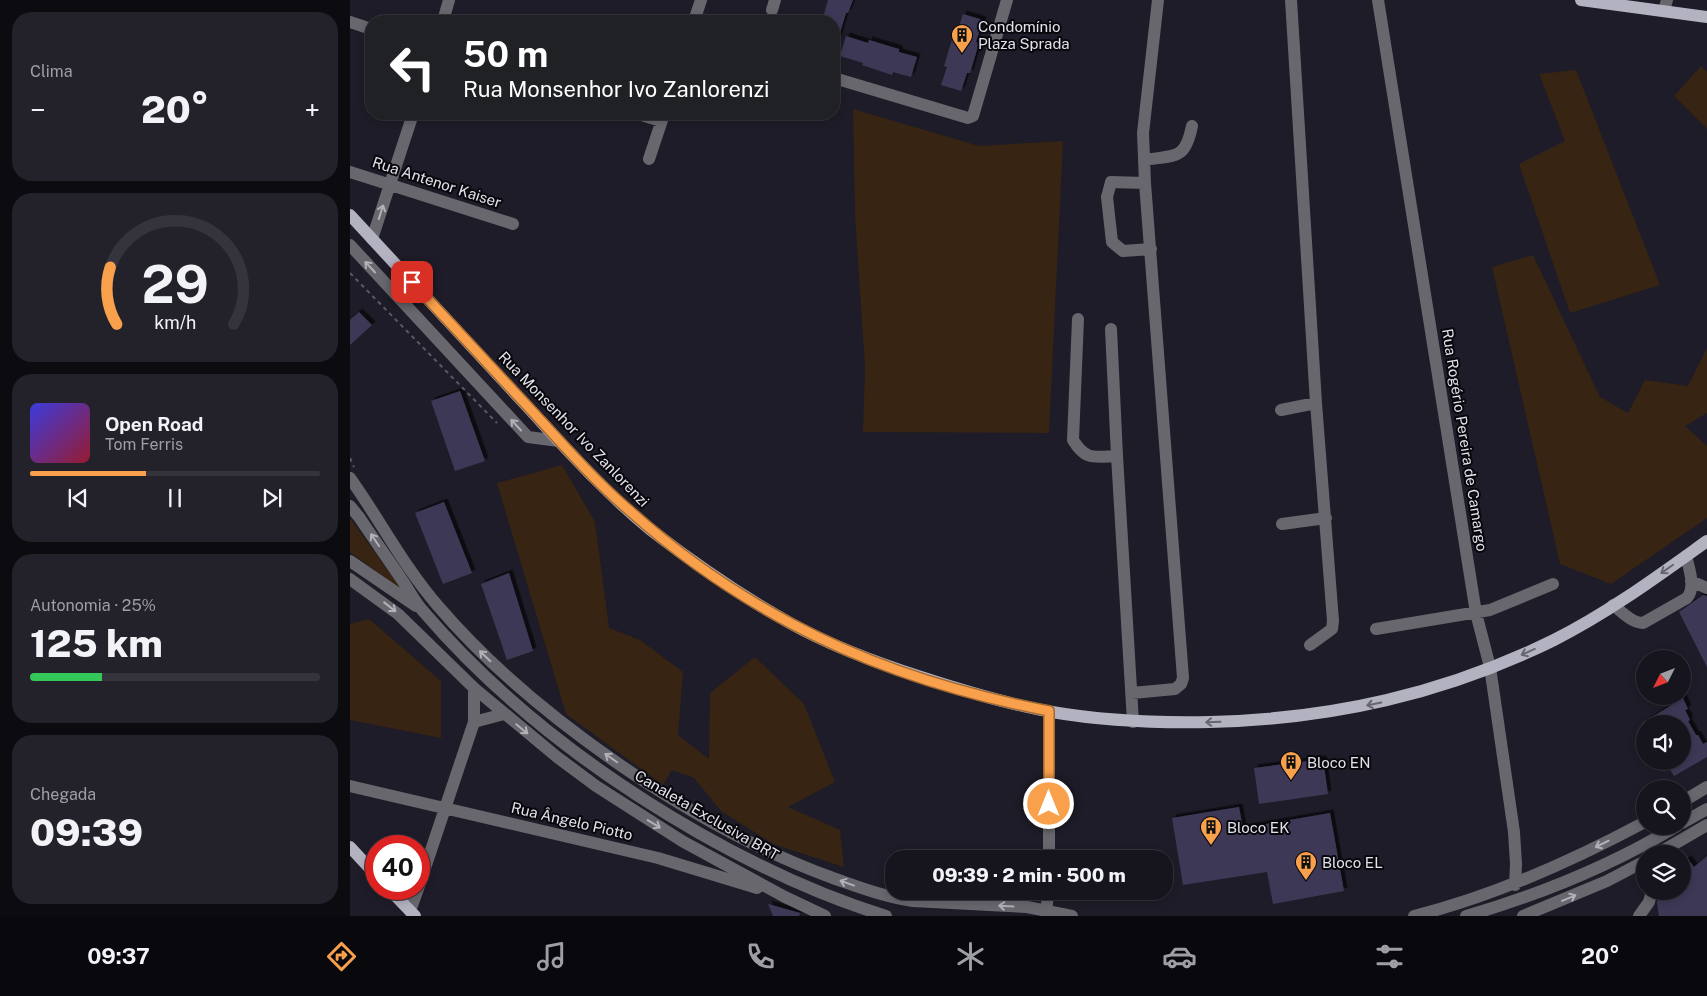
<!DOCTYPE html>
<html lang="pt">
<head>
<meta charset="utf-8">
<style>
  :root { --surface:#16151e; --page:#23222b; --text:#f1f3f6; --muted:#9e9fa4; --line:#35343c; --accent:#f8a04b }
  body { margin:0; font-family:"Public Sans",sans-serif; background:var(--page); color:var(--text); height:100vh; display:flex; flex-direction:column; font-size:19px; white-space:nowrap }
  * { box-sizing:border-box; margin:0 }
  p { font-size:16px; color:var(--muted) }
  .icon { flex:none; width:28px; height:28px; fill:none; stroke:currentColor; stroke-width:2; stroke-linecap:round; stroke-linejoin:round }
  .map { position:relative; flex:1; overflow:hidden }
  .details { display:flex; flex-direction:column; gap:12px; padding:12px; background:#0c0c10; width:350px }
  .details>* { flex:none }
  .top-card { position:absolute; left:15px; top:15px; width:475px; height:105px; border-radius:20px; box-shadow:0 2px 8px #0003,0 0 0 1px var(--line); background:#202124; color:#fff; overflow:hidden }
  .needle { width:32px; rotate:228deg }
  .tools { position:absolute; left:1286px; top:650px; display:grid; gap:10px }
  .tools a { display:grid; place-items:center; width:55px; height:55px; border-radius:50%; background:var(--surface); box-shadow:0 2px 8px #0003,0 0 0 1px var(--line); font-size:25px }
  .speed { position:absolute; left:15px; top:835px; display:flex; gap:10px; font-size:25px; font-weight:700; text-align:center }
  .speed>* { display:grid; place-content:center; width:65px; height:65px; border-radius:50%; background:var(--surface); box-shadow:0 2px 8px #0003,0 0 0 1px var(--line); line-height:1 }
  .speed .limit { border:8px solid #d22; background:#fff; color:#111 }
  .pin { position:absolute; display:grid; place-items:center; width:42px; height:42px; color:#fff; margin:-21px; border-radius:10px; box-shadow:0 2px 8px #0006 }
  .me { position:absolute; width:55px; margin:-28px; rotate:0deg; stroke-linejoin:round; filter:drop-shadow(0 0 4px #0008) }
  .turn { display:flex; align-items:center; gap:18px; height:105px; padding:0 15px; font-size:22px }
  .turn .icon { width:65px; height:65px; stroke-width:2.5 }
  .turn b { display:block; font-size:35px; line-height:42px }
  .big { font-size:38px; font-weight:800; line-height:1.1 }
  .details .tile { flex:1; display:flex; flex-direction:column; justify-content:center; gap:8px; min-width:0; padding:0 18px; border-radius:20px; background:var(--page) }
  .details .dial { align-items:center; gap:0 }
  .dial svg { height:130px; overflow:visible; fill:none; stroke:var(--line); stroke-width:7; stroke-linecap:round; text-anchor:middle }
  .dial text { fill:var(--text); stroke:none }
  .song { display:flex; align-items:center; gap:15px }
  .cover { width:60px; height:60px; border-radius:8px; background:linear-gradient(135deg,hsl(240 70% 55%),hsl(350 70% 35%)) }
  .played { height:5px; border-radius:2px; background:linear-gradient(90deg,var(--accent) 40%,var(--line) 40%) }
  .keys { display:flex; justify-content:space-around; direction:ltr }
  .heat { display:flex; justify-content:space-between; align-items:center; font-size:28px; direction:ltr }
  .charge { height:8px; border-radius:4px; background:linear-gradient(90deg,#34c759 25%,var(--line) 0) }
  .trip { position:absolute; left:535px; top:850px; width:288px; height:50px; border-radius:20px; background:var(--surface); box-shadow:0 2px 8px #0003,0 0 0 1px var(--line); font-weight:800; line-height:50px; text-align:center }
  .menu { display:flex; height:80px; justify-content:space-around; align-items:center; background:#09080c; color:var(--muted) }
  .menu .icon { width:35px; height:35px }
  .menu .current { color:var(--accent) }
  .menu b { font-size:22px; color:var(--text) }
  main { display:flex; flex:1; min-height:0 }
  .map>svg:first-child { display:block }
</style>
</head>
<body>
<main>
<section class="details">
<div class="tile"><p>Clima</p>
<div class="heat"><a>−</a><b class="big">20°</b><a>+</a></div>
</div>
<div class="tile dial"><svg viewBox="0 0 100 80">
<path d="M14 69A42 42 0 1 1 86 69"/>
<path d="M14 69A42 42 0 0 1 10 34" stroke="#f8a04b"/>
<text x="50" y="56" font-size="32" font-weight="700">29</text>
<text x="50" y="72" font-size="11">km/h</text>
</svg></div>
<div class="tile">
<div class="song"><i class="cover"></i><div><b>Open Road</b><p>Tom Ferris</p></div></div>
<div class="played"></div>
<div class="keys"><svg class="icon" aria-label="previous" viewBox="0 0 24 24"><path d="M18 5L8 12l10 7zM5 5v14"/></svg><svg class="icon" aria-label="pause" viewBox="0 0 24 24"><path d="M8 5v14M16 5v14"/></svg><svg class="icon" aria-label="next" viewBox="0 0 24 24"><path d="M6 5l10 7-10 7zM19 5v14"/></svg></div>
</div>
<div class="tile"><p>Autonomia · 25%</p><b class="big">125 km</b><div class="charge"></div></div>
<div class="tile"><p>Chegada</p><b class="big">09:39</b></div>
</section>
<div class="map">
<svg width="1357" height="916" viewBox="0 0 1357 916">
  <defs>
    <filter id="shadow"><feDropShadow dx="3.5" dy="-3.5" stdDeviation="0" flood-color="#0009"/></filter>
  </defs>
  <rect width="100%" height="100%" fill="#1d1c28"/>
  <!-- green -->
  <path fill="#372412" d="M1351,66L1357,72V129L1324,96Z
    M1226,70L1310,285L1220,313L1169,164L1215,141L1189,74Z
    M503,109L629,146L713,141L699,433L513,432L515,367L505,215Z
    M1183,255L1250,397L1278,413L1295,380L1338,386L1357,348V413L1335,426L1357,446V518L1261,584L1210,564L1142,267Z
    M212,465L245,522L259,628L290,640L333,672L328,735L359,759L360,693L405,657L454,704L485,782L438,807L490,830L494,867L423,844L371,811L344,778L322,770L313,785L216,714L147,483Z
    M0,518L52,590L0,552Z
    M19,619L91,681V738L0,720V624Z"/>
  <!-- building -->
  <path fill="#3d3955" filter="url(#shadow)" d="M478,0H503L498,13H496L486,46H484V21H472Z
    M613,14L633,20L626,42L629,43L620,73H617L611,91L591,85L597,67L594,66L603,36H606Z
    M496,36L518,43L519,40L549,49V52L567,57L561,77L543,72L542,75L512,65L513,63L490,56Z
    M9,312L22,325L0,345V320Z
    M110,391L135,461L105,471L81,401Z
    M94,502L122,573L93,584L65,513Z
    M159,573L183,651L157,660L131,584Z
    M1353,595L1357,596V667L1329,612Z
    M1333,698L1338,709L1335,710L1340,720L1338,721L1346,735H1348L1353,744L1357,742V757L1324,776L1318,766L1326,761H1332V724H1291Z
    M973,759L978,794L909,804L904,768Z
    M889,807L893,828L980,813L994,891L923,904L917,872L833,885L822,818Z
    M1357,856V916H1309L1307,903L1310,891H1332V863L1338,859L1344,867Z
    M418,904L450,913L449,916H423Z"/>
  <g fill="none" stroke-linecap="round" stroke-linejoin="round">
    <!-- path -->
    <path stroke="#5a5964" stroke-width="2" stroke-dasharray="4 4" stroke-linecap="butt" d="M0,273L147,423
      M0,458L4,467"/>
    <!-- minor -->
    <path stroke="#67676d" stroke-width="12" d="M941,0L966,403L983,621L982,629L960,645
      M1028,0L1126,613L1140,667L1164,832L1166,864L1165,885
      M422,10L425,0
      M1314,11L1317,0
      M93,21L99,0
      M344,21L351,0
      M0,22L21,29
      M484,78L618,118L623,116L657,0
      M288,114L311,121
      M299,159L314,114
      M794,160C825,155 835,161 842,126
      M0,172L163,224
      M795,183L761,182L757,197L762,242L773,251L801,249
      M22,239L63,114
      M0,245L178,437L209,441
      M728,319L723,440C736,461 744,457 767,456
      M761,329L767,456L783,722
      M931,410L966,403
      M0,478C30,520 54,567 88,606C141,668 206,721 273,767C339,812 408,851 483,878C509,887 535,897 563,901L677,907L722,916
      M0,506L9,517C23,538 38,559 52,580C59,590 65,602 73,611C151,702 246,774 349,833C409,867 471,896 536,916
      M932,524L976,518
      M0,561L66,606
      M0,579L48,614L124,688L207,757L246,786L332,841L435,897L475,916
      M1341,581L1357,588
      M1263,605C1272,612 1282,623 1293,623L1337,598C1346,587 1339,568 1336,556
      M1026,629L1140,610L1203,584
      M782,693L825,689L831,684L833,678L795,183L793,133L808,0
      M699,711V859
      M124,722L154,714
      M0,786L308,858L407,888
      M1332,802L1357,787
      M1332,823L1357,809
      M1307,854L1357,825
      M69,886L124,722V688
      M60,911L68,889
      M696,916L698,891
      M1064,916C1145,896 1222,861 1295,822
      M1116,916C1189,895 1262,865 1327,826
      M1173,916L1257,881L1295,861
      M1289,916L1299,902L1302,891"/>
    <!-- major -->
    <path stroke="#b3b2c0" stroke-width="12" d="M1231,0L1357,17
      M0,215C58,277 115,339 172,401C213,445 254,492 301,530C345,564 391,596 440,623C481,646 527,663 571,677C614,691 657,704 702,712C754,721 806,723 860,722C982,719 1094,694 1204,640C1258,613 1308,576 1357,541
      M0,847L26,875
      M39,889L65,916"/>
  </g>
  <!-- one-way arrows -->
  <defs><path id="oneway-shaft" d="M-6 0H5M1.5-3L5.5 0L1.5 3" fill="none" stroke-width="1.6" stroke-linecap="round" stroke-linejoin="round" transform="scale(1.25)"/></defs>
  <g stroke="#b1b1b9">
    <use href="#oneway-shaft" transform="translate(31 212) rotate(-72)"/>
    <use href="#oneway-shaft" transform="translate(20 267) rotate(-133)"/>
    <use href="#oneway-shaft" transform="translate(166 425) rotate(-133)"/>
    <use href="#oneway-shaft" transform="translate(25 540) rotate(-124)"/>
    <use href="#oneway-shaft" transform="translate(40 607) rotate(38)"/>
    <use href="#oneway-shaft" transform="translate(135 656) rotate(-136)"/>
    <use href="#oneway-shaft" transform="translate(172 729) rotate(39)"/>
    <use href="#oneway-shaft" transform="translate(261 758) rotate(-145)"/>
    <use href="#oneway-shaft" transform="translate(304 824) rotate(31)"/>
    <use href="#oneway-shaft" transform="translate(1252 844) rotate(154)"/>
    <use href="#oneway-shaft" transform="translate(497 883) rotate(-160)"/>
    <use href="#oneway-shaft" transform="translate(1219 898) rotate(-23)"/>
    <use href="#oneway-shaft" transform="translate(656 906) rotate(-177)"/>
  </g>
  <g stroke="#66656f">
    <use href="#oneway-shaft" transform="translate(1317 569) rotate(145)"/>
    <use href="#oneway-shaft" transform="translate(1178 652) rotate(156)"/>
    <use href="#oneway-shaft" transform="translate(1024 704) rotate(168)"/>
    <use href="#oneway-shaft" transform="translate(863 722) rotate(178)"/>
  </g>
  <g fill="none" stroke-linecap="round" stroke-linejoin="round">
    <!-- route casing -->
    <g stroke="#a16831" stroke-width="12">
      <path id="route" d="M62,282C102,325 143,369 183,412C214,446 245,481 280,511C328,554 384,593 442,624C521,666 611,694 699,711V804"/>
    </g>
    <!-- route -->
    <use href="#route" stroke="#f8a04b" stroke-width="9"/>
  </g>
  <!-- icons -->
  <defs>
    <g id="building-pin" transform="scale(1.125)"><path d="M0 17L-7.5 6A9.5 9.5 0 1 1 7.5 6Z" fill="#f8a04b" stroke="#07070c"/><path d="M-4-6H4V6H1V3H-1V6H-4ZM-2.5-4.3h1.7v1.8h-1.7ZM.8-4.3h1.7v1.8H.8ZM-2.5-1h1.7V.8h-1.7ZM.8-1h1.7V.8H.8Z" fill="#111"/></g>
  </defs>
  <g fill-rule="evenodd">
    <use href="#building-pin" x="612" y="35"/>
    <use href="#building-pin" x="941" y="762"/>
    <use href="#building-pin" x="861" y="827"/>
    <use href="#building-pin" x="956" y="862"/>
  </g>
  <g text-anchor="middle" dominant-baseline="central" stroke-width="4" stroke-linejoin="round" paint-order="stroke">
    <!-- poi labels -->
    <g font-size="15" fill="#e3e2eb" stroke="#07070c" text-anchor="start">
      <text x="628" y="26">Condomínio<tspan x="628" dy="17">Plaza Sprada</tspan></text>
      <text x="957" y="762">Bloco EN</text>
      <text x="877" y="827">Bloco EK</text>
      <text x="972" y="862">Bloco EL</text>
    </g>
    <!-- street labels -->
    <g font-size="15" fill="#e3e2eb" stroke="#07070c">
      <text transform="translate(87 182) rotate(18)">Rua Antenor Kaiser</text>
      <text transform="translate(224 429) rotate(46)">Rua Monsenhor Ivo Zanlorenzi</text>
      <text transform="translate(1115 440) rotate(81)">Rua Rogério Pereira de Camargo</text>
      <text transform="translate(357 815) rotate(30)">Canaleta Exclusiva BRT</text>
      <text transform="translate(222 821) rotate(13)">Rua Ângelo Piotto</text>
    </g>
  </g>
</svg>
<div class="tools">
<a><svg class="needle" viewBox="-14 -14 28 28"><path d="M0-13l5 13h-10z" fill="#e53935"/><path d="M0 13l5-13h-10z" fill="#9e9fa4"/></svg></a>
<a><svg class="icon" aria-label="sound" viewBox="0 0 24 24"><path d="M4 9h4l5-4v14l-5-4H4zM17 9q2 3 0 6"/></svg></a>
<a><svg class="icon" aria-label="search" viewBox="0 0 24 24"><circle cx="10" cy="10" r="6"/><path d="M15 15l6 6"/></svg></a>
<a><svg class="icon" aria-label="layers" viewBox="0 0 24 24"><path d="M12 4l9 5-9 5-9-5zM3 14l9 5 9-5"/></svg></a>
</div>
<div class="speed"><div class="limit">40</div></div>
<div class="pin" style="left:62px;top:282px;background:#d93025"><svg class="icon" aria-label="arrive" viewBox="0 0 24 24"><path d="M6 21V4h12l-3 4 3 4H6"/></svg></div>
<svg class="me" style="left:699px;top:804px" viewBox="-20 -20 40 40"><circle r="17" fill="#f8a04b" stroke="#fff" stroke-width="3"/><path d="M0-11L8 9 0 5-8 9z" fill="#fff"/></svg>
<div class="trip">09:39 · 2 min · 500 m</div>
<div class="top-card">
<div class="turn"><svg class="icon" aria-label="left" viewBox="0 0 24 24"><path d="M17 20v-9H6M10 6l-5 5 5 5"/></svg><div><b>50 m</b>Rua Monsenhor Ivo Zanlorenzi</div></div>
</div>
</div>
</main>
<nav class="menu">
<b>09:37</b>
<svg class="icon current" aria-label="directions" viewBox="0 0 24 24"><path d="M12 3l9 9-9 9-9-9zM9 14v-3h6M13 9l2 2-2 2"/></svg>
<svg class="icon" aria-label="music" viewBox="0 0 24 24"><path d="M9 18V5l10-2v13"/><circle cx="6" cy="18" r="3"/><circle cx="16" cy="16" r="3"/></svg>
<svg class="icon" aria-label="phone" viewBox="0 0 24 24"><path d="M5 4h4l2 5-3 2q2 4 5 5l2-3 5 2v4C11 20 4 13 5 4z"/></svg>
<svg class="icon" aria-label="climate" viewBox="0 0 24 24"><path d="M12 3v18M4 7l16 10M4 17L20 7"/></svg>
<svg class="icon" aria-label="car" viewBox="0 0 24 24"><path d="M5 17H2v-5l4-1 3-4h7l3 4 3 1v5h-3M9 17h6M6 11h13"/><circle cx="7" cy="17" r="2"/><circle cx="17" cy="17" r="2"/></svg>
<svg class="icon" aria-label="filters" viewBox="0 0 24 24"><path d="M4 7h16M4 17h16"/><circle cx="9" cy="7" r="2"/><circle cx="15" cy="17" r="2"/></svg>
<b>20°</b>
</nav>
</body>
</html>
